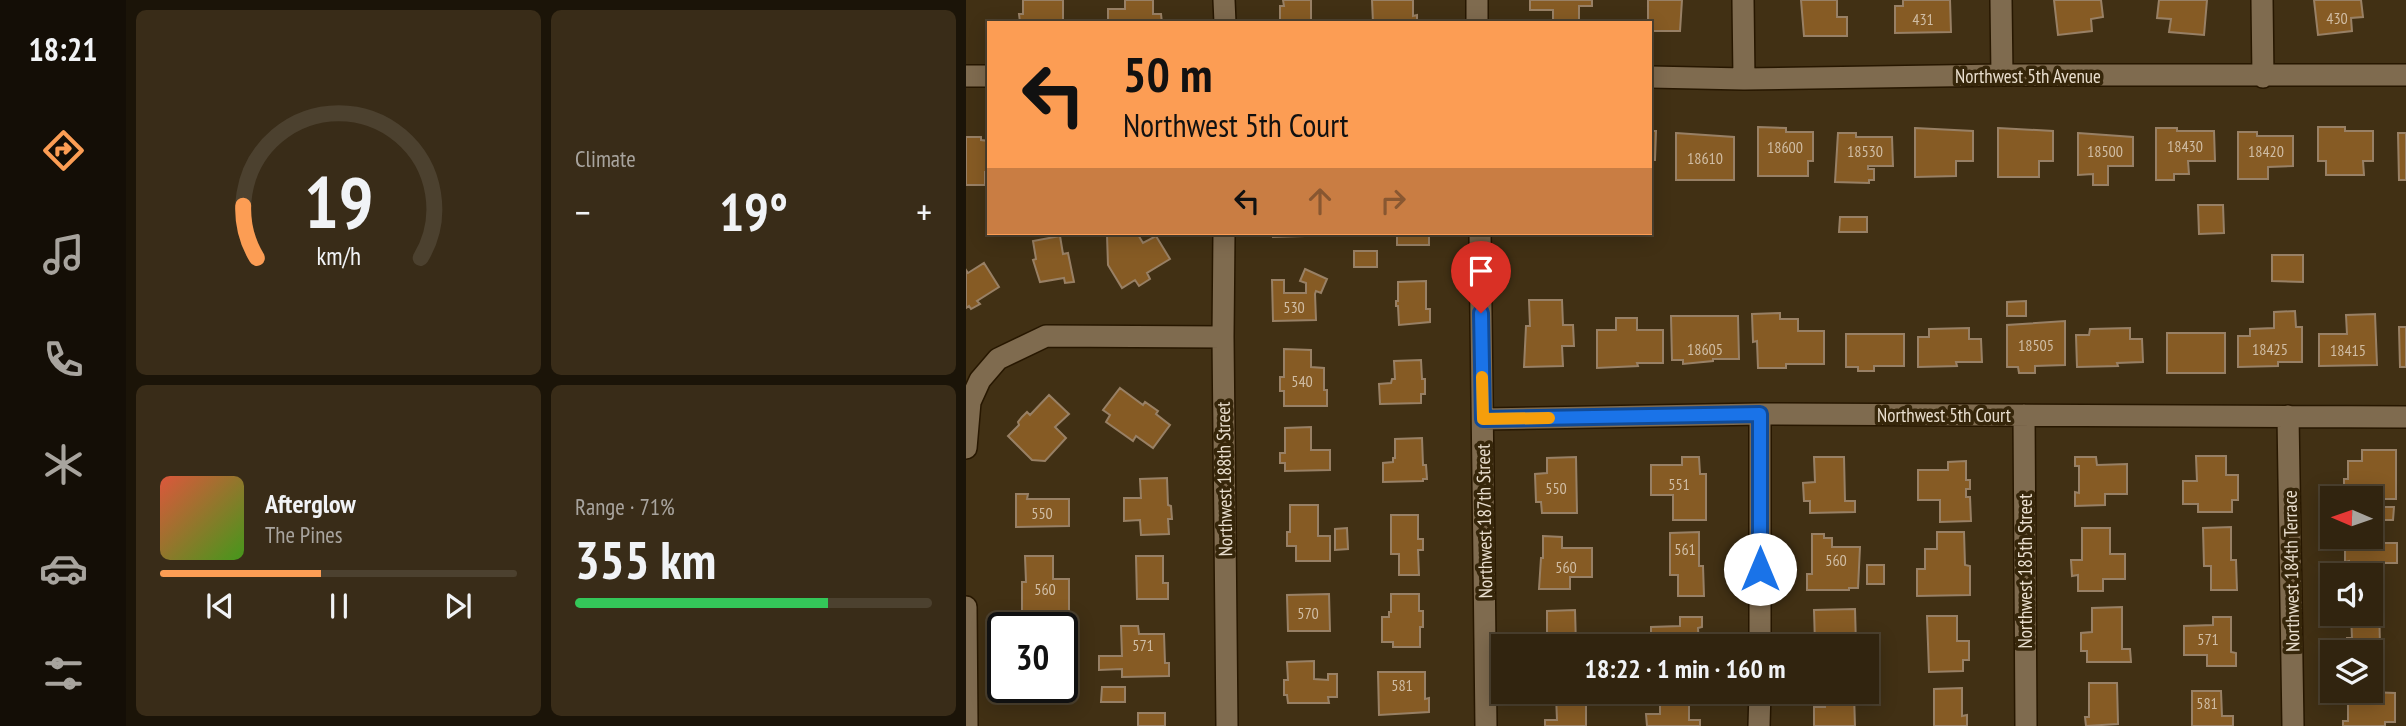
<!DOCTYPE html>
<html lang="en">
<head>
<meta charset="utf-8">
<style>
  :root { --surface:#31240f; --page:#392c18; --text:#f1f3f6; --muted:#a8a49e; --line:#4c412f; --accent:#fc9d54 }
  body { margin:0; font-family:"PT Sans Narrow",sans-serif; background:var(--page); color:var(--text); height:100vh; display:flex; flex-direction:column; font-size:26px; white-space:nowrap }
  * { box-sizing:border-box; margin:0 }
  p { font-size:23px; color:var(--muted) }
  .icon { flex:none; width:38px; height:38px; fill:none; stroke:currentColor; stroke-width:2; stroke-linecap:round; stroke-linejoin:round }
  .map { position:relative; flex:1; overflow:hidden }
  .sheet { display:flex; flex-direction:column; gap:10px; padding:10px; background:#1b1408; width:840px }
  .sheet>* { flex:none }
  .guide { position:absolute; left:21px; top:21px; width:665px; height:214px; border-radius:0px; box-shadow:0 4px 18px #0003,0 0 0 2px var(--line); background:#fc9d54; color:#111; overflow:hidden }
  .needle { width:46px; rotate:272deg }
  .tools { position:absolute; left:1354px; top:486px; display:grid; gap:14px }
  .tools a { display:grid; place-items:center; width:63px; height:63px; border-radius:0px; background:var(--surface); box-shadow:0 4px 18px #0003,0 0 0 2px var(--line); font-size:35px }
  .speed { position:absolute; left:21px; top:612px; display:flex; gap:14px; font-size:35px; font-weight:700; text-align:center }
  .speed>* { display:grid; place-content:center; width:91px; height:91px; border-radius:50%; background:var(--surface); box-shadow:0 4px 18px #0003,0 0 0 2px var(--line); line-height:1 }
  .speed .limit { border:4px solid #111; border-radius:10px; background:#fff; color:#111 }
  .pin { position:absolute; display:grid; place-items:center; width:60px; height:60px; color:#fff; margin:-72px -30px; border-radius:50% 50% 50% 0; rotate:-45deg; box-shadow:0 0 7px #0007 }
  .pin .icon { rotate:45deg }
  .me { position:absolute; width:77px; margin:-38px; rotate:0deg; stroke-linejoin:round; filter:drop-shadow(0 0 5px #0008) }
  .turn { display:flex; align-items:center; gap:24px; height:147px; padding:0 21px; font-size:32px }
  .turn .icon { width:91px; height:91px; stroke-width:2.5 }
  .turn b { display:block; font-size:49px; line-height:60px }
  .lanes { display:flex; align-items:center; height:66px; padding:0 21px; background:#0003; justify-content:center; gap:35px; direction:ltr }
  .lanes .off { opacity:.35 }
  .big { font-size:52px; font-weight:700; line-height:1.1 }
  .sheet .widget { flex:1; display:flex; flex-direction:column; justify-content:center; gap:10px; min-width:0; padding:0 24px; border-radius:10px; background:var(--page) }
  .sheet .dial { align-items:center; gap:0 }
  .dial svg { height:182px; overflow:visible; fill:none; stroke:var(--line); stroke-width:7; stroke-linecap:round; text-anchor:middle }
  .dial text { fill:var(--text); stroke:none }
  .song { display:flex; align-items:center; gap:21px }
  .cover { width:84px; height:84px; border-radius:10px; background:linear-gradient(135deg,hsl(10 70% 55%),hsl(100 70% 35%)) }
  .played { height:7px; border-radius:4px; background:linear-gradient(90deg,var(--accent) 45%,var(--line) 45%) }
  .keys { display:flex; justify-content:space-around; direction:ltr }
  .heat { display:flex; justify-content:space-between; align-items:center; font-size:38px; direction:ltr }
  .charge { height:10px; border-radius:5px; background:linear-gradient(90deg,#34c759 71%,var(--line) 0) }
  .sheet .tiles { flex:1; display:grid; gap:10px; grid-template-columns:repeat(2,1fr) }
  .trip { position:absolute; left:525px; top:634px; width:388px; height:70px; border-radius:0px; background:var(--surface); box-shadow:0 4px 18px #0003,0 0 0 2px var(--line); font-weight:700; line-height:70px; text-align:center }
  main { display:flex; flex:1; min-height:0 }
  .menu { display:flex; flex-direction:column; width:126px; justify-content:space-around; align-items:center; background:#140e06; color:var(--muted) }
  .menu .icon { width:49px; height:49px }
  .menu .current { color:var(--accent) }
  .menu b { font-size:32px; color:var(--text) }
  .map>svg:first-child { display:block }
</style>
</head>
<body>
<main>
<nav class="menu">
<b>18:21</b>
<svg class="icon current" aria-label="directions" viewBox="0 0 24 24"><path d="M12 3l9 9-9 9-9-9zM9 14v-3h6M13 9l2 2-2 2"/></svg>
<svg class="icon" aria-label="music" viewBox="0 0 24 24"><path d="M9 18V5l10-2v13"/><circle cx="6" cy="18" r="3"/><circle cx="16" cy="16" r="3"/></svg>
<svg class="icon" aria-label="phone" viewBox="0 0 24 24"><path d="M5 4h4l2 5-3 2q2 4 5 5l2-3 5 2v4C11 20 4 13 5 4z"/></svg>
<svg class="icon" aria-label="climate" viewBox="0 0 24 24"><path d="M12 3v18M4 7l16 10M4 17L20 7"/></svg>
<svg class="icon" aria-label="car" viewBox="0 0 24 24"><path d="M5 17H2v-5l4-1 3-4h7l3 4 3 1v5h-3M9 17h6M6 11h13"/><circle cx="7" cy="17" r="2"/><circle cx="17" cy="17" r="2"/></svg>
<svg class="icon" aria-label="filters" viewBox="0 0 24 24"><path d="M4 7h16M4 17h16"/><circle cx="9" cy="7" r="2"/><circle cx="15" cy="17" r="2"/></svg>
</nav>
<section class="sheet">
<div class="tiles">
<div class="widget dial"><svg viewBox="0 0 100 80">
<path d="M14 69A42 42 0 1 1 86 69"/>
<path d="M14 69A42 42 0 0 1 8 46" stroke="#fc9d54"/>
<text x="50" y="56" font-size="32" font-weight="700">19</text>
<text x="50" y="72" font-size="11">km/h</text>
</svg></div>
<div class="widget"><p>Climate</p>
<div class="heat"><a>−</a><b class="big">19°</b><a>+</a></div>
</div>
<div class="widget">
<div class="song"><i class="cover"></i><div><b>Afterglow</b><p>The Pines</p></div></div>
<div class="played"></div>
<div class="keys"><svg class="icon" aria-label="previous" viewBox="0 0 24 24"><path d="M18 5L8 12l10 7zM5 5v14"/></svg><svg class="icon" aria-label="pause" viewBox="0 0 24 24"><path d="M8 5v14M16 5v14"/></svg><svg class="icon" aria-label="next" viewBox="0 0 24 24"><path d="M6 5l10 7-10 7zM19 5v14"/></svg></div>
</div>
<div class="widget"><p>Range · 71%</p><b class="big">355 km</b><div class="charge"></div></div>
</div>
</section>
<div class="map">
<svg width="1440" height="726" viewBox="0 0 1440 726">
  <rect width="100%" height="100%" fill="#413014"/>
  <!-- building -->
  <path fill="#865b24" stroke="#988065" stroke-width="2" d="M57,0H97V23L54,22L53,14H57Z
    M159,0H187V14H195L196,23H142V9H159Z
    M317,0H345V23H314V6H318Z
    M406,0H447V16L451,15V23H407Z
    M564,0H626V6H613V23H587V10H564Z
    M682,0H716L714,31H684V23H682Z
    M835,0H871V17H881V36H838Z
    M937,0H984L985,32L929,33V6H937Z
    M1088,0H1135L1137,17L1125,19L1126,31L1092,35Z
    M1193,0H1241L1238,35L1203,32L1205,19L1191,18Z
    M1348,0H1395L1397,17L1385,18L1386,31L1352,35Z
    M792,127L820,128V132H847V161H842V176H792Z
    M1352,127H1379V131H1407V161H1397L1398,175H1360V161H1352Z
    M949,128L1007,131V161H990V176L949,177Z
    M1032,128L1087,131V161H1073V177H1032Z
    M1190,128H1211V131H1248L1249,161H1222L1223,174H1208V180H1190Z
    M684,131H690L689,160H684Z
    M1272,132H1291V136H1327V166L1302,167V179H1272Z
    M710,133L768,137V180H710Z
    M872,133H890V137H926L927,166H902V169H908V180H903V183L869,182Z
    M1112,133L1167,137V166H1142V185H1127V174L1112,175Z
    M1432,133H1440V180H1433Z
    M0,137H15V140L23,141V172H19V185H0Z
    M1232,205H1257L1258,233L1233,234Z
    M874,217H901V232H873Z
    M146,233H171L177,243L190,236L204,259L181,273L184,279L173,286L169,280L156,288L142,265L141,235Z
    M307,233H338V236L307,237Z
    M431,233H463V245H431Z
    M94,236L97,254L102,253L108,282L99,283L98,278L74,282L67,260L70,259L67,241Z
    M388,251H411V267H388Z
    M1306,255H1337V282L1306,281Z
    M18,263L33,287L11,301L14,304L5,309L3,306L0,308V270L2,273Z
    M339,269L361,279L355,293L350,291L349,294L350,320L307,321L306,280H318V293H340V283L334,281Z
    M460,281V309H464V322L433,325L432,306H430V301H432V282Z
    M563,300H596L597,325H607L608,346H596L597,366L558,367L560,326H564Z
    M1060,301V316H1041V302Z
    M1329,311L1330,327H1336V362H1312V366L1272,367V336H1284V329L1308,328V312Z
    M814,313V319H832V331H858V364H820V368H792L791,341L787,342L786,314Z
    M1409,314L1411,365L1353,366V334H1381L1380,315Z
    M705,316H772L773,359H747V361L717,364V360H706Z
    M650,318H671V330H697V363H671L672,366L631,368V330H650Z
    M1099,321V365L1069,366V373H1053L1052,367H1041V325Z
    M1433,327H1440V367H1434Z
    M1003,328V339H1015L1016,362H990L991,366L952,367V337H963V329Z
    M1164,328V339H1176L1177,362L1151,363L1152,366L1111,367L1110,335H1123L1124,329Z
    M1201,333H1259V373H1201Z
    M880,334H938V366H908V371H892V367H880Z
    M318,349L345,350V367L358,368V390H361V406H318V391H314V377H318Z
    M455,360L456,379H459V394H455V403L414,404L413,384L425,383L426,379H429L428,361Z
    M154,388L177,405L179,402L192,411L190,414L204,425L187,448L170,436L167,441L140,422L144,415L137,410Z
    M83,395L103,414L89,427L100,438L79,461L66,460L42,436L53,425L52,422L56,417L61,412L64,415Z
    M345,427V450H364V470L319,471V463H314V453H319V428Z
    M456,438L457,465H460L461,479H457V481L417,482V463L427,462V458H429V439Z
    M1396,450H1430V499H1408V507H1428L1427,520H1405V499H1378V479H1382V461H1396Z
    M1230,456H1260V475H1272V500H1266V512H1232V504H1217V481H1231Z
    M610,457L611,513H576L575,502H570L569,474L581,473V458Z
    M716,457H733L734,474H740V520H707V495H685V465H716Z
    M848,457H878L879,501H889V512L844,513V501H838L837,483L849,482Z
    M1109,457H1130L1131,465L1161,464V494H1139V505L1109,506V492L1113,493V466H1109Z
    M1000,461V480H1004V489H1000V497H1004L1005,521L974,522V500H952V470H982V462Z
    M201,478L202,505L205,506L206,519H202L203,534L175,535L174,520L158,521V498H175L174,479Z
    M50,494H62L61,499H103V526L50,527Z
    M324,505H352V536H364V561H330V546H321V532H324Z
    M425,515H452V539H457V550H452L453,575H433V554H425Z
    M1265,527V560H1270L1271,590H1245V566H1238L1237,528Z
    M381,528L382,549L369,550V529Z
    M1116,528H1144V554H1159V579H1137V591H1112V575L1106,576L1105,560H1116Z
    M1405,528H1415V543H1431V563H1416V576H1409V587H1405V576H1378L1384,574L1383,561L1379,562V546H1384L1383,537H1405Z
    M733,532V566H737L738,596H712V575H704V533Z
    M971,532H998L999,565L1004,566V595L951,596V569H959V549H971Z
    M846,534H858V538H866V547H894L892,588H883V590H841V574H846Z
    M577,536L596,537V548H626V577H604V589H573L575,558H577Z
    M59,556H87V579H103V615H56V582H60Z
    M170,556H197V583H202V599H171Z
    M901,565H918V584H901Z
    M363,594L364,631H322L321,595Z
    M425,594H453V611H457V627H454V647H427V642H416V617H423V612H425Z
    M1405,604H1413L1414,646H1406L1405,668V653H1381V638H1386L1385,614H1405Z
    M1156,607V649H1164L1165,662H1121V651H1115V633L1126,632V608Z
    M889,609L890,646H844L849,644L848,610Z
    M609,610L610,646H577L581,645V611Z
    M961,616H991V641H1003V660H997V671L963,672Z
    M714,617H736V627L732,628L733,646H685V627L714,626Z
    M1247,617H1265V652L1270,653V666H1241V655H1218V626L1247,625Z
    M155,626H172L173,634H198L199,663H203V676L156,677V669L133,670V656H156Z
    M96,635H100L101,674H108V687H96Z
    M348,661V679L362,680V674H371V697H362L363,703H322L321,695H318V680H322L321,662Z
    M412,672H459V699L463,698V712L413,715Z
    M1123,683H1151L1152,724L1120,726L1119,717H1123Z
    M136,687H159V702H135Z
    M996,688V716L1001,715V726H968V689Z
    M1226,691H1255L1256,716H1267V726H1226Z
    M1377,691L1429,693V722H1419V726H1377V721H1382V695H1377Z
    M888,694L889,726H848V707H859V695Z
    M590,695H620V726H579V720H591Z
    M694,695H723V720H734V726H681L680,714H694Z
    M172,713H199V726H172Z"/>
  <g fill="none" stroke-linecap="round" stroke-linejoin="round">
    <!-- minor casing -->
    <g stroke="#271700" stroke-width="24">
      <path id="minor" d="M258,0L259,23
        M511,0V23
        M777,0L778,79
        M1035,0L1036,75
        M1296,0L1297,77
        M0,76H23
        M684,77L778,79L1036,75H1440
        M258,233L257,337L261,726
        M514,233L520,726
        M1058,415L1060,726
        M1322,416L1327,726
        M517,419L794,414L1440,417
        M0,448L4,402L14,380L32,359L80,336L257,337
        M0,607L1,726
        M794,646V414
        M793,726L794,691"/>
    </g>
    <!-- minor -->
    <use href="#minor" stroke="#7f6b4f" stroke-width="21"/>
  </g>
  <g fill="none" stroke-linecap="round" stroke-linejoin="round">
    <!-- route casing -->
    <g stroke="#114b97" stroke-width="18">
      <path id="route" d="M515,313L517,419L794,414V569"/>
    </g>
    <!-- route -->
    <use href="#route" stroke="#1a73e8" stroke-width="12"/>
    <!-- slow -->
    <path stroke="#f59e0b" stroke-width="12" d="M516,377L517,419L583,418"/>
  </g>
  <g text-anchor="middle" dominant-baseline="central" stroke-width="7" stroke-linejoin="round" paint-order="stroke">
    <!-- number labels -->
    <g font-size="16" fill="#d0bda4">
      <text x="1371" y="18">430</text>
      <text x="957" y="19">431</text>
      <text x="1219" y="146">18430</text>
      <text x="819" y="147">18600</text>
      <text x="899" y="151">18530</text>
      <text x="1139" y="151">18500</text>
      <text x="1300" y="151">18420</text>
      <text x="739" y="158">18610</text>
      <text x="328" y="307">530</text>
      <text x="1070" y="345">18505</text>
      <text x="739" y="349">18605</text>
      <text x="1304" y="349">18425</text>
      <text x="1382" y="350">18415</text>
      <text x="336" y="381">540</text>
      <text x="713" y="484">551</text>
      <text x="590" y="488">550</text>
      <text x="76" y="513">550</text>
      <text x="719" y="549">561</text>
      <text x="870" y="560">560</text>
      <text x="600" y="567">560</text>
      <text x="79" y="589">560</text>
      <text x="342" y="613">570</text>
      <text x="1242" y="639">571</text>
      <text x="177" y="645">571</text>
      <text x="436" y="685">581</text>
      <text x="1241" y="703">581</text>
    </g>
    <!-- street labels -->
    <g font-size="19" fill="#e9dece" stroke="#36260a">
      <text x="1062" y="76">Northwest 5th Avenue</text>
      <text x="978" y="415">Northwest 5th Court</text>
      <text transform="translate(258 479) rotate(-91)">Northwest 188th Street</text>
      <text transform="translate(518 521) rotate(-91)">Northwest 187th Street</text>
      <text transform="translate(1059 571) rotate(-90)">Northwest 185th Street</text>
      <text transform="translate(1325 571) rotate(-91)">Northwest 184th Terrace</text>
    </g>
  </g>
</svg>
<div class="tools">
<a><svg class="needle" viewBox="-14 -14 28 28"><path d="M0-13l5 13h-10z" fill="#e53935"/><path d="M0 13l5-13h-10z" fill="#a8a49e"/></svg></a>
<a><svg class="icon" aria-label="sound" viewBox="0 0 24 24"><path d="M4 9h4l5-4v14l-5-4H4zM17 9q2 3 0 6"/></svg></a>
<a><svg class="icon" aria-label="layers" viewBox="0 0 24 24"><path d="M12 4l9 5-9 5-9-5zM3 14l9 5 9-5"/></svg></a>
</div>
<div class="speed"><div class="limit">30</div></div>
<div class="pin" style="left:515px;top:313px;background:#d93025"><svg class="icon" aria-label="arrive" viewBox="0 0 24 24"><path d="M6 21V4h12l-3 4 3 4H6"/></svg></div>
<svg class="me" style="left:794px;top:569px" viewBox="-20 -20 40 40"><circle r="19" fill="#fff"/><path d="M0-13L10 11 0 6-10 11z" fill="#1a73e8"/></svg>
<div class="trip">18:22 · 1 min · 160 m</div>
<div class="guide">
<div class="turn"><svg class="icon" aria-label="left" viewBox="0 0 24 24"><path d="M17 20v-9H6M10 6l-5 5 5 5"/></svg><div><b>50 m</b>Northwest 5th Court</div></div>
<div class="lanes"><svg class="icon" aria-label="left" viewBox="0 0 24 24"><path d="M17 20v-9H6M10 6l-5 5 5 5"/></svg><svg class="icon off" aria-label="ahead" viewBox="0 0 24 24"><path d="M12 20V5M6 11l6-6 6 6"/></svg><svg class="icon off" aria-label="right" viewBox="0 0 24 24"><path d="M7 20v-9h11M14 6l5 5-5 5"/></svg></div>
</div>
</div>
</main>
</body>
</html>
